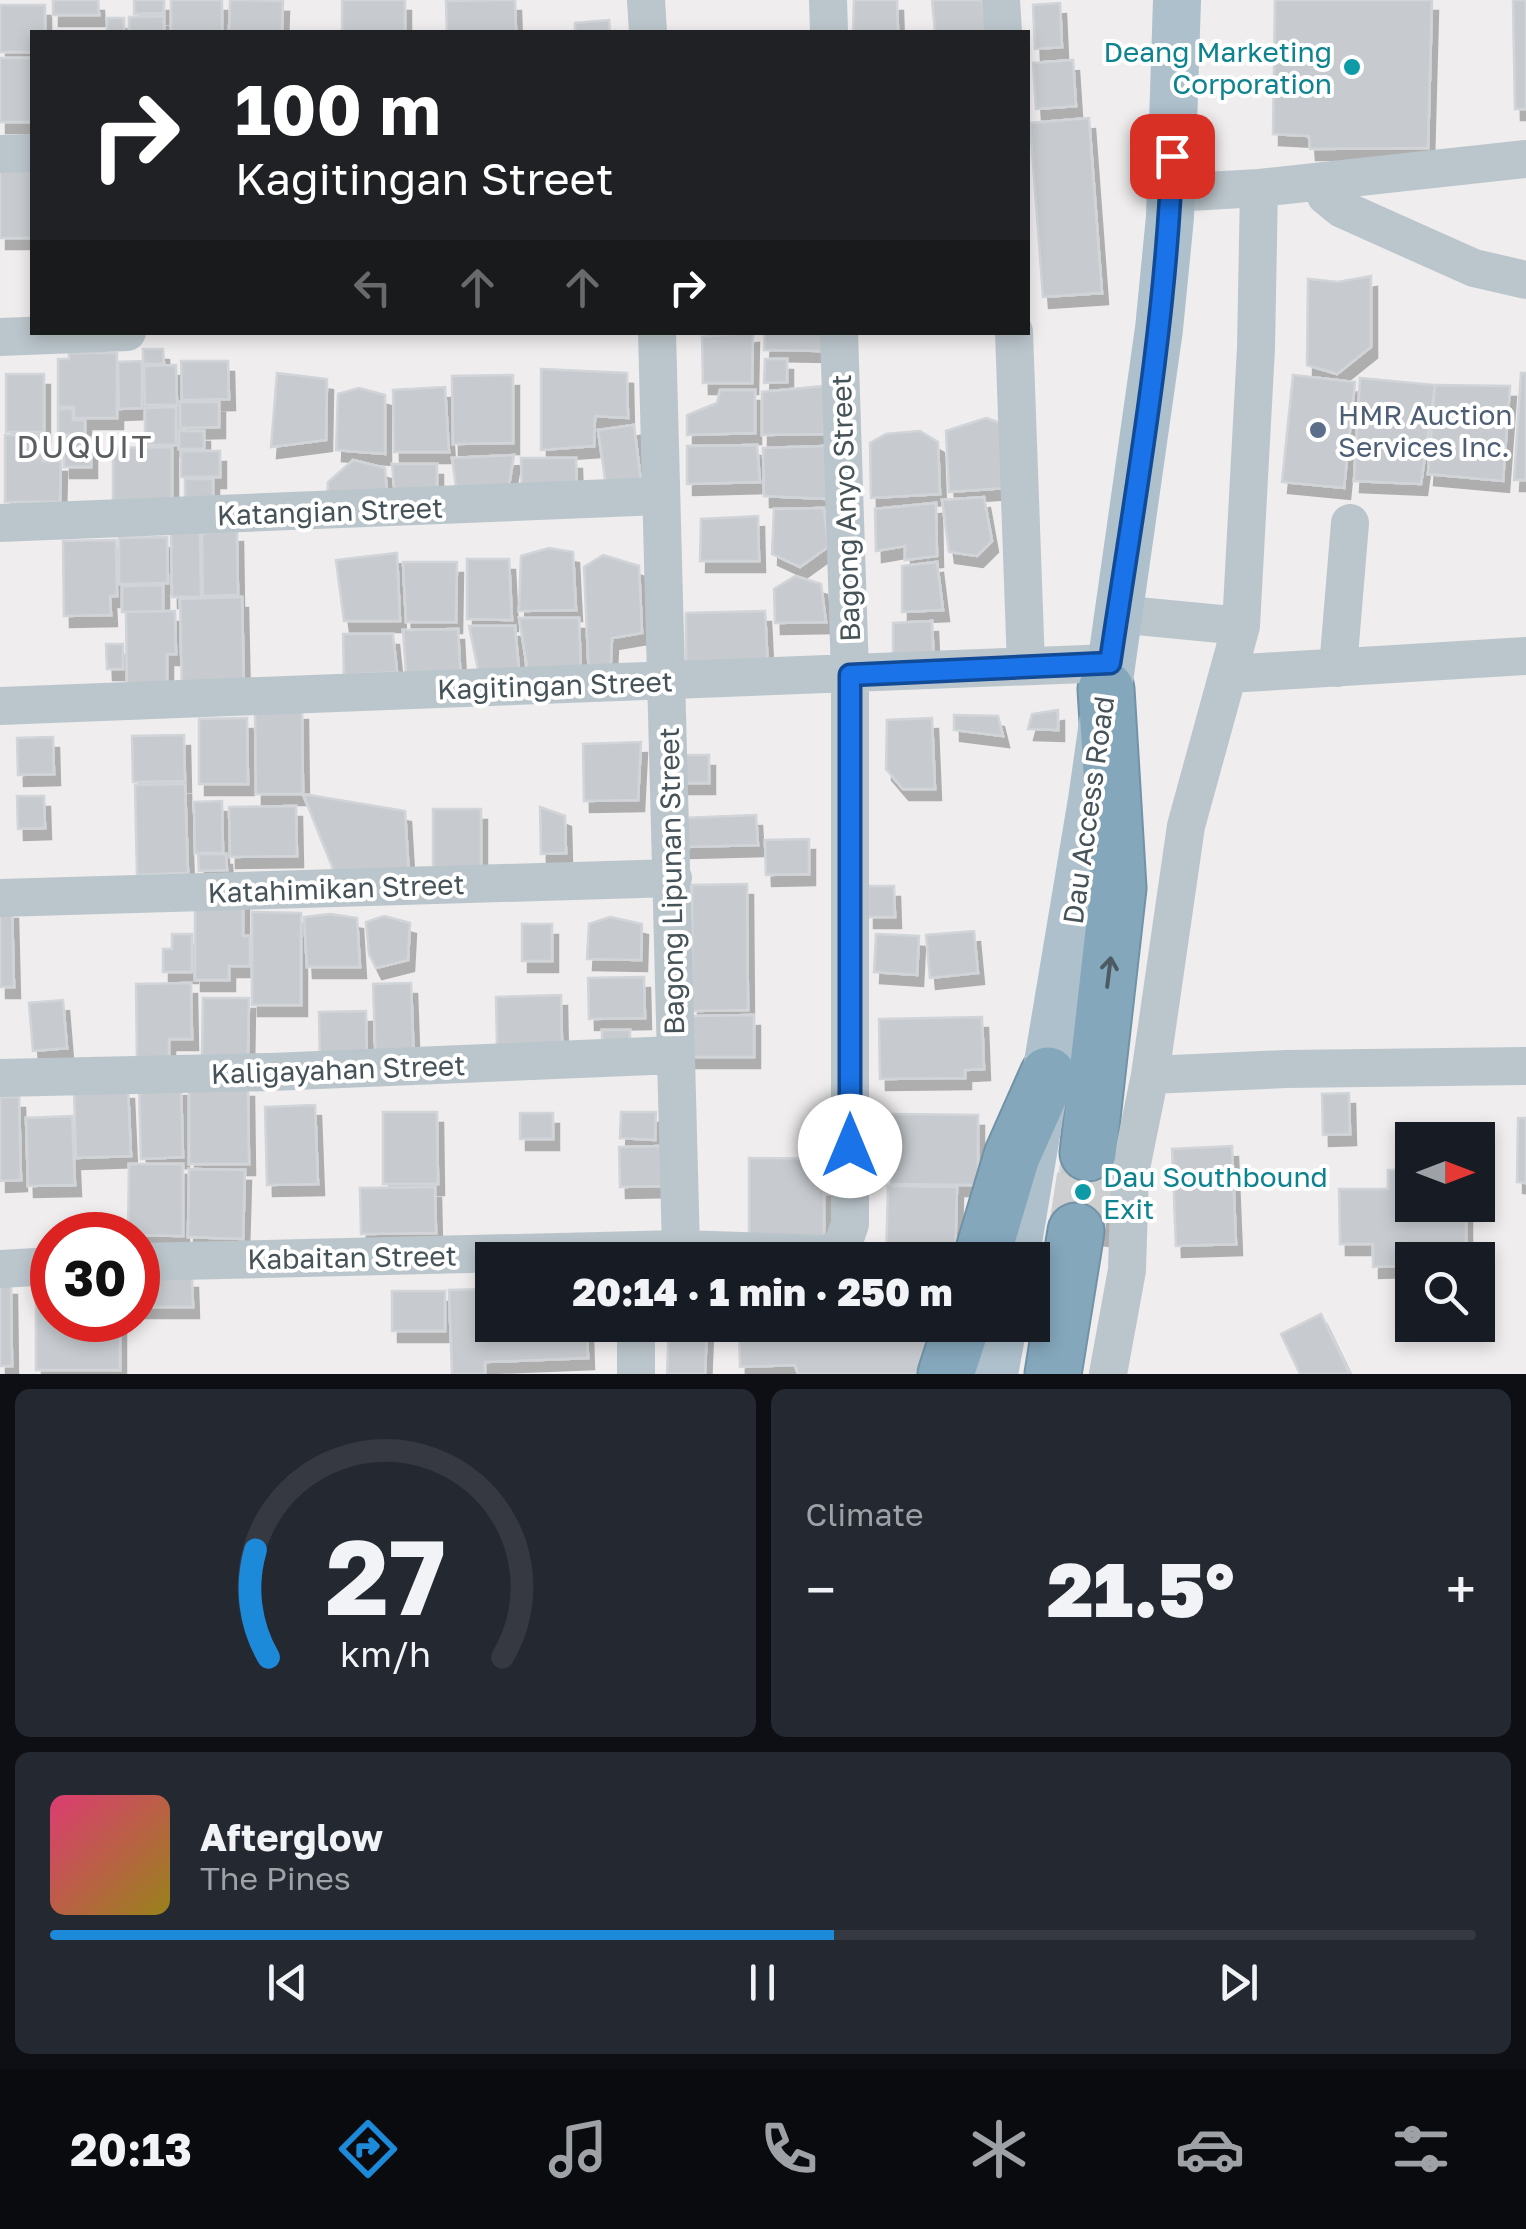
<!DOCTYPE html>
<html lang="en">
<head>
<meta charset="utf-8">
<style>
  :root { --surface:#171b24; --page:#242831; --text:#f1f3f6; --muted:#9ea1a6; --line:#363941; --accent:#1d89d9 }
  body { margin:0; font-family:"Golos Text",sans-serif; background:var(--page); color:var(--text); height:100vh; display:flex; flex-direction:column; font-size:38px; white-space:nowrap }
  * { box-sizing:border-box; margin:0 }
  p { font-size:32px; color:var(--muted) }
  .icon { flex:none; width:55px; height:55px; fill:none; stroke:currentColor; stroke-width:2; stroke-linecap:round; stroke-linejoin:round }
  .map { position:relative; height:1374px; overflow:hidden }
  .sheet { display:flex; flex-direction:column; gap:15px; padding:15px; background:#0d0f14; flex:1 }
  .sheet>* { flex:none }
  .top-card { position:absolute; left:30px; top:30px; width:1000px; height:305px; border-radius:0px; box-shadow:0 5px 15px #0003; background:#202124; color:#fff; overflow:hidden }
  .needle { width:65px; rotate:90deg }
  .fabs { position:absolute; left:1395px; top:1122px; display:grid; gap:20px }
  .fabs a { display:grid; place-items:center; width:100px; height:100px; border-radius:0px; background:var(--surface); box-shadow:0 5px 15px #0003; font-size:50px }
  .speed { position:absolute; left:30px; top:1212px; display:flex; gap:20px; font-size:50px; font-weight:700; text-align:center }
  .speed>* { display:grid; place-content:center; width:130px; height:130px; border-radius:50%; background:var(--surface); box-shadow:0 5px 15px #0003; line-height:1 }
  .speed .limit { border:15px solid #d22; background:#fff; color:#111 }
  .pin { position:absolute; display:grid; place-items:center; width:85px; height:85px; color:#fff; margin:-42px; border-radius:20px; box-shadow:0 5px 15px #0006 }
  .me { position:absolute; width:110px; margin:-55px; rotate:0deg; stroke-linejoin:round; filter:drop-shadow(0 0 8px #0008) }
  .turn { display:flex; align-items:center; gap:35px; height:210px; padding:0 40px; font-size:45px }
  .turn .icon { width:130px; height:130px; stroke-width:2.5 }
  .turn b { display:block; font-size:70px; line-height:85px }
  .lanes { display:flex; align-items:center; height:95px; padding:0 40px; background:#0003; justify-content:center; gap:50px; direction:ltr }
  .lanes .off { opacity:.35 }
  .big { font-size:75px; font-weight:800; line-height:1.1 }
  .sheet .tile { flex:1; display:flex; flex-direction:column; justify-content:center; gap:15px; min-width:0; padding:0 35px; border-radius:15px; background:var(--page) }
  .sheet .dial { align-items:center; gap:0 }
  .dial svg { height:260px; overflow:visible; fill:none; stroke:var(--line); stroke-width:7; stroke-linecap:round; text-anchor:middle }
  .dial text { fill:var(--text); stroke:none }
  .song { display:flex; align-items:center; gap:30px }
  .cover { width:120px; height:120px; border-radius:15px; background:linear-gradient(135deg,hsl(340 70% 55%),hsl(50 70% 35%)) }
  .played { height:10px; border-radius:5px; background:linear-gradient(90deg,var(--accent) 55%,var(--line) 55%) }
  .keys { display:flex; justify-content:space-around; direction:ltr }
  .heat { display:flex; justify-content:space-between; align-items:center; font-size:55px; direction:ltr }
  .sheet .tiles { flex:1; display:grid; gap:15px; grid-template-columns:1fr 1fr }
  .tile:last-child { grid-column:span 2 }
  .trip { position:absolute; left:475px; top:1242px; width:575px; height:100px; border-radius:0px; background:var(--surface); box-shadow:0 5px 15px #0003; font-weight:800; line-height:100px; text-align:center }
  .tab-bar { display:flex; height:160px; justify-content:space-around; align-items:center; background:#090b0e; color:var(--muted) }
  .tab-bar .icon { width:70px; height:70px }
  .tab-bar .selected { color:var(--accent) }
  .tab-bar b { font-size:45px; color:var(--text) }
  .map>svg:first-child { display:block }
</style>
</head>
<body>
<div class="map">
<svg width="1526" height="1374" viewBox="0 0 1526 1374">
  <defs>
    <filter id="shadow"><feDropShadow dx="6" dy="11" stdDeviation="0" flood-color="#0004"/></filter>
  </defs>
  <rect width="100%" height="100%" fill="#efeded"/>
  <!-- building -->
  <path fill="#c7cbcf" stroke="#d1d4d8" stroke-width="2.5" filter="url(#shadow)" d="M53,0H98L99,15H53Z
    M134,0H164V13L134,14Z
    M171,0H222V32H171Z
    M230,0L283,1L282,32H229Z
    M342,0H405V32H342Z
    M515,0L516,32H447L446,1Z
    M854,0H897L898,32H853Z
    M932,0H982L986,32H935Z
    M1275,0H1432L1428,148L1310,149L1309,136L1273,134Z
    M1513,0H1526V109H1515Z
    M1060,3L1062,47L1035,49L1033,5Z
    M0,5H45V32H32V52H0Z
    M164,16V32H129V17Z
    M107,18H124V32H107Z
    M609,20L610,32H575V23Z
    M0,58H32V122H0Z
    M1073,60L1076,106L1036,109L1033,63Z
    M1089,118L1102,293L1043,297L1030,123Z
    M32,170V238H0V171Z
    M1371,276V347L1337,374L1307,365L1308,279L1338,282Z
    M753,332L752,383H703L702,337Z
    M765,332H824V351L764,350Z
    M143,349H163L164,364H143Z
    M69,353H117V418H74V407H58V359H69Z
    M765,359H787V382L764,383Z
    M142,361V408L119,409L118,362Z
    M181,361H228L229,399L182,400Z
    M176,365L177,405H145L144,366Z
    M541,369L627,373L628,418L595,416L594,446L541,450Z
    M277,373L327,379L326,440L271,447Z
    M1521,373H1526V480H1514Z
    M6,374H44V432H6Z
    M513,375V443L453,444L452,376Z
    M1293,375L1355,382L1344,488L1282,482Z
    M1360,378L1435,385L1421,484L1354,481Z
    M1435,385L1510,386L1503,481L1428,474Z
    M824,386V434L762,435V392Z
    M445,387L449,452H394L393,390Z
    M359,388L385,395V454L336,450L338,394Z
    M720,390H755V433L687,435V415L717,403Z
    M180,402H219V427L180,428Z
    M176,407V445H145V408Z
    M58,409H73V420H85V435H58Z
    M986,418L1003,424L1005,488L949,492L946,431Z
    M634,425L641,482L606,486L598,430Z
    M179,431H204V449H179Z
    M920,431L938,442L940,494L871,498L870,443L886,434Z
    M5,435H43V461H61L60,502H5Z
    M64,438H91V467H64Z
    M757,445L760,482L687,484V446Z
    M825,446L827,499L764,496L763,448Z
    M172,447V502H113V448Z
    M181,451H220V477H181Z
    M514,455L508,492L456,487L452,458Z
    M521,458H576L577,494L522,493Z
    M353,460L385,468L387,496L327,504L328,482Z
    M392,464H437V502L396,505Z
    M185,479H213V507H185Z
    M984,497L992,541L977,556L949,552L942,500Z
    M936,503L937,556L905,560V546L876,551L875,509Z
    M824,508L828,547L800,567L772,554L774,509Z
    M758,516L759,561H700L701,519Z
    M237,531L238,595L203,596L202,533Z
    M171,533H200L201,597H172Z
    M167,537L168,583L119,584V538Z
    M116,540L117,596H110L111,615L64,616L63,541Z
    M549,548L573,552L576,610L519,611L521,556Z
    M397,553L400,621H344L336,560Z
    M603,555L639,566L642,633L612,638L610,679L589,678L584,567Z
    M467,559H509L512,620L467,619Z
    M403,562H457L456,622H406Z
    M937,562L943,610L902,612V566Z
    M795,576L821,584L826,622L775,623L774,589Z
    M163,585V611L122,612V586Z
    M242,597L244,690L182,692L180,599Z
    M175,611L176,654H167V687L127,688L126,612Z
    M765,611L768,671L686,675V613Z
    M519,618H579L581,677L528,672Z
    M932,621L934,667H893V623Z
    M469,626H515L519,670L479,674Z
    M458,629L461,685H407L403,630Z
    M343,634H393L397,672L344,675Z
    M106,644H123V669H107Z
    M302,709L303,794H256L255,710Z
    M1058,710V730L1028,729L1032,714Z
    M954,715L998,716L1003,736L954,730Z
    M247,718L248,784H199V719Z
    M932,718L935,789H903L886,769L887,720Z
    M184,735L185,781L133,782L132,736Z
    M53,737L54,774L18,775L17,738Z
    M641,742L638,800L584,801L583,744Z
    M679,755H709V783H679Z
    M185,784L188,873L137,875L135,785Z
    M303,794L405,811L409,877L339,884Z
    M17,796H44L45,828L18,829Z
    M222,801L223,853H195L194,802Z
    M296,806L297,856L230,857L229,807Z
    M540,807L565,816L566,853L541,854Z
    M433,809H481V877H433Z
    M756,815L758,845L684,847L683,818Z
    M809,839V874L766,875L765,840Z
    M198,854H226L227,870L199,871Z
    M747,884L748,1010L692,1011V885Z
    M868,886H894L895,917H868Z
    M195,899H243V936H250V966H229V980H195Z
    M0,908H12L14,987H0Z
    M252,912L301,913V1005H252Z
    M330,914L357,918L360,967H307L304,917Z
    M384,916L410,923L408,960L376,968L369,954L366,922Z
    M610,917L642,924L641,960L587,959L589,924Z
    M522,924H552V961H522Z
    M974,931L978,973L930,978L926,935Z
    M172,934H192V972H163V949H172Z
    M876,934L919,936L917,975L874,972Z
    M644,977L645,1018L589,1019L588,978Z
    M191,983L192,1039H169V1060L137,1061L136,984Z
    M411,983L414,1064L376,1065L373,984Z
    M561,995L562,1044L497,1045L496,997Z
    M203,998H249L248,1056L202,1055Z
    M63,1000L67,1048L33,1051L29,1003Z
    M366,1011L367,1061L320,1062L319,1012Z
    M754,1015V1057H687V1016Z
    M982,1017L984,1069L965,1070V1078L880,1079L879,1019Z
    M602,1030H630V1050H602Z
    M181,1085L183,1157L141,1159L139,1086Z
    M189,1086H248L249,1164H189Z
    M128,1088L131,1156L76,1158L74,1090Z
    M1349,1093L1350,1134L1323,1135L1322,1094Z
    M0,1097H19L21,1180L0,1181Z
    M315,1105L318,1184L267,1185L265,1107Z
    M383,1112H437L438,1184H383Z
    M621,1112H656L655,1140L620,1138Z
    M520,1113H553V1139H520Z
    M892,1114L978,1115V1185L891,1184Z
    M72,1116L75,1185L28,1186L26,1118Z
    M1518,1118H1526V1183L1517,1182Z
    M663,1146L664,1186L620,1187L619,1147Z
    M1232,1146L1236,1244L1176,1246L1172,1149Z
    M1063,1150L1115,1157L1103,1235L1052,1227Z
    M749,1158L836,1159V1194H824V1236H749Z
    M129,1164H183V1236L128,1235Z
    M189,1169L245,1170L243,1239L188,1237Z
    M1388,1170H1412V1205H1466V1244H1401V1266L1373,1267V1244H1340L1339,1189H1388Z
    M888,1186L957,1187L955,1260H886Z
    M435,1187L436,1233L361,1234L360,1188Z
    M138,1277H192L193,1307H138Z
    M0,1284H11L12,1366H0Z
    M36,1289H52V1320H120V1370H36Z
    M492,1289V1325H633L634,1328L587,1329L588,1358L485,1362V1374H452L449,1290Z
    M392,1291H445V1331H392Z
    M1321,1314L1350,1374H1300L1281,1334Z
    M669,1325H707L705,1374H667Z
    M739,1325H953L927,1374H798L795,1365L740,1367Z"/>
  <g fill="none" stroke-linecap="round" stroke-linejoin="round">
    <!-- highway-tunnel -->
    <path stroke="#cdcecf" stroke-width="55" stroke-dasharray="55 28" stroke-linecap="butt" d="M1076,1231L1088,1153"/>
    <!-- highway casing -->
    <g stroke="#7192a7" stroke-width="59">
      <path id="highway" d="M1088,1153L1118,888L1106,689
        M981,1260L1012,1156L1048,1075
        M946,1374L962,1325
        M1053,1374L1076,1231"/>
    </g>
    <!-- minor -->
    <path stroke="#bbc6cc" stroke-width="38" d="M646,0L648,32
      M828,0L829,32
      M1001,0L1003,32
      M0,154L32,153
      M1322,181L1326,196L1342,209L1474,268L1526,280
      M1171,193L1259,188L1526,159
      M657,332L681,1249
      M1014,332L1026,666
      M0,337L127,332
      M0,523L660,496
      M1117,614L1241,626
      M1338,668L1350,523
      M1228,674L1526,656
      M0,706L1110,663
      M0,898L673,878
      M1150,1075L1286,1069L1526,1066
      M0,1078L271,1072L675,1055
      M138,1262L681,1249L826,1254L842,1247L850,1224V675L839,332
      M0,1269L52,1266
      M636,1374V1325
      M1108,1374L1127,1270L1130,1173L1150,1075L1186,826L1241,626L1256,348L1259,188"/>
    <!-- major -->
    <path stroke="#adc0cb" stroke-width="48" d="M1015,1260L1092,800L1159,329L1170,217L1177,0
      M994,1374L1003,1325"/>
    <!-- highway -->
    <use href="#highway" stroke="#85a7bb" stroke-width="55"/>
  </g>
  <!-- one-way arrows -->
  <defs><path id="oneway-shaft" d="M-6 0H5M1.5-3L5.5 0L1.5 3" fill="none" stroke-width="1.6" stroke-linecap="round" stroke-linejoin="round" transform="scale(2.5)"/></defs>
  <use stroke="#4c5b63" href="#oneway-shaft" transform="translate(1109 972) rotate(-83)"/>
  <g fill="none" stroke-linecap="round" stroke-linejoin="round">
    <!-- route casing -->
    <g stroke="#114b97" stroke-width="25">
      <path id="route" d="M850,1146V675L1110,663C1135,495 1166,326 1172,156"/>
    </g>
    <!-- route -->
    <use href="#route" stroke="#1a73e8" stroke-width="18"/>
  </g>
  <!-- markers -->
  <g fill="#0f9aa8" stroke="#fff" stroke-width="4">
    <circle cx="1352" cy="67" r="10"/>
    <circle cx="1083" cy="1192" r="10"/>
  </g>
  <circle fill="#5c6f8a" stroke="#fff" stroke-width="4" cx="1318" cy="430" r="10"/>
  <g text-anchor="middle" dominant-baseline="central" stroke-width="8" stroke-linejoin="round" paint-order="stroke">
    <!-- culture labels -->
    <g font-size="28" fill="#0d838f" stroke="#fff" text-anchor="end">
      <text x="1332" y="51">Deang Marketing<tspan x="1332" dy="32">Corporation</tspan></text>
      <text x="1103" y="1176" text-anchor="start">Dau Southbound<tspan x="1103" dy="32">Exit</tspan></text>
    </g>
    <!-- service labels -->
    <g font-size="28" fill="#4e5e75" stroke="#fff" text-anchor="start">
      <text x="1338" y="414">HMR Auction<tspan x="1338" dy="32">Services Inc.</tspan></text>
    </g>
    <!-- street labels -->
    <g font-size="28" fill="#465359" stroke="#fff">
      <text transform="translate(845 508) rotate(-92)">Bagong Anyo Street</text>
      <text transform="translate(330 511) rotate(-2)">Katangian Street</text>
      <text transform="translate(555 685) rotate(-2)">Kagitingan Street</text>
      <text transform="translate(1088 810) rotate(-82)">Dau Access Road</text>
      <text transform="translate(671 881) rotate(-91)">Bagong Lipunan Street</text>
      <text transform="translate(336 888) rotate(-2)">Katahimikan Street</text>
      <text transform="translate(338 1069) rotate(-2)">Kaligayahan Street</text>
      <text transform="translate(352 1257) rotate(-1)">Kabaitan Street</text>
    </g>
    <!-- quarter labels -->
    <g font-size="32" letter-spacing="2.5" fill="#5a5e61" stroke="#fff">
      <text x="85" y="446">DUQUIT</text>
    </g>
  </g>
</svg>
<div class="fabs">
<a><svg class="needle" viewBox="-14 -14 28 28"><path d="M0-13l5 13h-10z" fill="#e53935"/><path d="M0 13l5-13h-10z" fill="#9ea1a6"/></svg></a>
<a><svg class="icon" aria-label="search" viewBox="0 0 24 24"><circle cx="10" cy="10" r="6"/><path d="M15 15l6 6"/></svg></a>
</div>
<div class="speed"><div class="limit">30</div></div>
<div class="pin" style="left:1172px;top:156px;background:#d93025"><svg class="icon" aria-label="arrive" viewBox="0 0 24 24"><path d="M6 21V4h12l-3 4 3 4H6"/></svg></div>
<svg class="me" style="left:850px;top:1146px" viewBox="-20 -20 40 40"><circle r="19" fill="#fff"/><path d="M0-13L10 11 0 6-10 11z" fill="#1a73e8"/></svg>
<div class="trip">20:14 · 1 min · 250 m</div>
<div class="top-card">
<div class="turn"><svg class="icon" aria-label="right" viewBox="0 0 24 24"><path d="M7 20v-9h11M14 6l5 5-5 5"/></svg><div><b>100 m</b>Kagitingan Street</div></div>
<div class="lanes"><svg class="icon off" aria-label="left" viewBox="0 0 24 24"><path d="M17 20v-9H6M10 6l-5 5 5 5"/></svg><svg class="icon off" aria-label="ahead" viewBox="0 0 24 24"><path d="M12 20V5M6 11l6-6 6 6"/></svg><svg class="icon off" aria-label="ahead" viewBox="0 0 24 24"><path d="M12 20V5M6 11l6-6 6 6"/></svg><svg class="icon" aria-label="right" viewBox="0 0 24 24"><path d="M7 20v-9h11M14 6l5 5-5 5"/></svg></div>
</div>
</div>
<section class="sheet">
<div class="tiles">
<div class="tile dial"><svg viewBox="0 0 100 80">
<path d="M14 69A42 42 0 1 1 86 69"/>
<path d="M14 69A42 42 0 0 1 10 36" stroke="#1d89d9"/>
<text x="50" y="56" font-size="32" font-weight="700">27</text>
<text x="50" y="72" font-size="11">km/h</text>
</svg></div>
<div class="tile"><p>Climate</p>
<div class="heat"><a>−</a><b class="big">21.5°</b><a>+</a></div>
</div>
<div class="tile">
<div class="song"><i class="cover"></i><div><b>Afterglow</b><p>The Pines</p></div></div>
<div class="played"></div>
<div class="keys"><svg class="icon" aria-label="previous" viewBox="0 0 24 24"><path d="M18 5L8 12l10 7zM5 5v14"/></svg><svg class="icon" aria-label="pause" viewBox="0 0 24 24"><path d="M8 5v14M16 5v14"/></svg><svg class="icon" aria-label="next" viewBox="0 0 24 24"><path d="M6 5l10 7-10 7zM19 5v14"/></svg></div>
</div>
</div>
</section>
<nav class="tab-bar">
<b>20:13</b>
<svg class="icon selected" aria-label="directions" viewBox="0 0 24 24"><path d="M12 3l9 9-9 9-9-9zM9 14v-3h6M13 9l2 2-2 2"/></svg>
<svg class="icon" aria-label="music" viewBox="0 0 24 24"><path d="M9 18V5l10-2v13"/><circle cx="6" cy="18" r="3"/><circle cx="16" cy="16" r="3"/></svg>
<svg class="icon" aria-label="phone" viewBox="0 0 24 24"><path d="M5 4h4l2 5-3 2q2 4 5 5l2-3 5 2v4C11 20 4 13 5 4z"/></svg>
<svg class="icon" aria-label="climate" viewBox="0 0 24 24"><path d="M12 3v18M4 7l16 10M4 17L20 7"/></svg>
<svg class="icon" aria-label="car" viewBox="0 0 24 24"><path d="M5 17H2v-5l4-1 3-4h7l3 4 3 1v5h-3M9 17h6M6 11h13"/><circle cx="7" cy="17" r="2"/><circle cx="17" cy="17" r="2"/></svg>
<svg class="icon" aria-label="filters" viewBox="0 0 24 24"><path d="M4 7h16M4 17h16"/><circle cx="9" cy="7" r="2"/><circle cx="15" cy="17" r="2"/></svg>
</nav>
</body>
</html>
